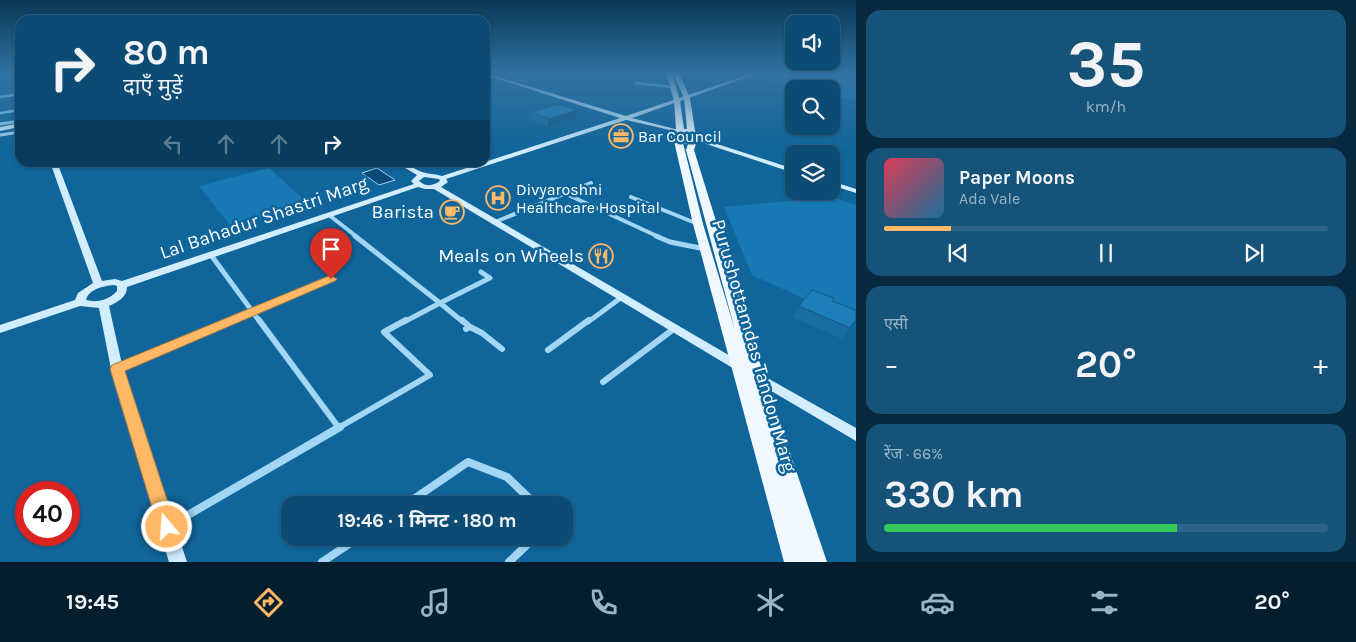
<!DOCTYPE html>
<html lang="hi">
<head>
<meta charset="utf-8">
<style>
  :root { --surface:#0c4c74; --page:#155379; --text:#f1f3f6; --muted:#9ab4c5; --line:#2c6386; --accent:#ffb866 }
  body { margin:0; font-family:Karla,"Noto Sans Devanagari",sans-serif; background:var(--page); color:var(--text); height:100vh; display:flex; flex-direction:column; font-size:19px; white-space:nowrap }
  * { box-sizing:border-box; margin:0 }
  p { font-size:16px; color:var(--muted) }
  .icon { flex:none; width:28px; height:28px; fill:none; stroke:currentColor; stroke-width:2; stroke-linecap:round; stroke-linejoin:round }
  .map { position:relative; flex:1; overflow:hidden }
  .sheet { display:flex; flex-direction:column; gap:10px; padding:10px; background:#072a40; width:500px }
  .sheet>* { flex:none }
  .banner { position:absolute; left:15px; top:15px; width:475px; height:152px; border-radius:15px; box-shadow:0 1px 4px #0004,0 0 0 1px var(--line); background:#0c4c74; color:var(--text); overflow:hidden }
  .buttons { position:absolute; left:785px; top:15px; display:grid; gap:10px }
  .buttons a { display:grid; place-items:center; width:55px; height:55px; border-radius:10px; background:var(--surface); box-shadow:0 1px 4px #0004,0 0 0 1px var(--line); font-size:25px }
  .speed { position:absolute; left:15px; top:481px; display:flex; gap:10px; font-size:25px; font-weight:700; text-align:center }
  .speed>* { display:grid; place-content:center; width:65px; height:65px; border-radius:50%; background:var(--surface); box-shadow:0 1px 4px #0004,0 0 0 1px var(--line); line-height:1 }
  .speed .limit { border:8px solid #d22; background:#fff; color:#111 }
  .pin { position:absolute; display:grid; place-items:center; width:42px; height:42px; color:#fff; margin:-51px -21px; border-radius:50% 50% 50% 0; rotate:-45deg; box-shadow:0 0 5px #0007 }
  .pin .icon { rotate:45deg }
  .me { position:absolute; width:55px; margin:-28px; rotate:342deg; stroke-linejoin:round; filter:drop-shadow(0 0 4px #0008) }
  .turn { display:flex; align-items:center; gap:18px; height:105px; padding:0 25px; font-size:22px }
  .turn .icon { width:65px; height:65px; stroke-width:2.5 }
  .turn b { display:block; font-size:35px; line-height:42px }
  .lanes { display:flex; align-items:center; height:48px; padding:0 25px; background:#0003; justify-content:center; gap:25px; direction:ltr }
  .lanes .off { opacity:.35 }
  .big { font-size:38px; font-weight:700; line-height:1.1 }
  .sheet .widget { flex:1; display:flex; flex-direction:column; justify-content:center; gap:8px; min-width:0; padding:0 18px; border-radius:15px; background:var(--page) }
  .sheet .dial { align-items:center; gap:0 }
  .dial b { font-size:65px; line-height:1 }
  .song { display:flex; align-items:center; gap:15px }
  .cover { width:60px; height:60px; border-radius:8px; background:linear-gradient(135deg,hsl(350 70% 55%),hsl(200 70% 35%)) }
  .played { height:5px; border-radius:2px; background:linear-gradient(90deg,var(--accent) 15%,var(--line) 15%) }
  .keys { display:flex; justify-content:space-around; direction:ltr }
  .heat { display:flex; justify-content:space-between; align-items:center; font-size:28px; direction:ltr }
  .charge { height:8px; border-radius:4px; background:linear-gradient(90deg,#34c759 66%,var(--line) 0) }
  .trip { position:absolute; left:281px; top:496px; width:292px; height:50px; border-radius:15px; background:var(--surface); box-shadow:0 1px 4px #0004,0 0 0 1px var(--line); font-weight:700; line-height:50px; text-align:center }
  .dock { display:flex; height:80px; justify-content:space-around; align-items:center; background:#051e2e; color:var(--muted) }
  .dock .icon { width:35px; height:35px }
  .dock .on { color:var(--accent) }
  .dock b { font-size:22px; color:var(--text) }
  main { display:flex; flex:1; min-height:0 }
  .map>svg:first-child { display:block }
</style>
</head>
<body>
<main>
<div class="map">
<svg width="856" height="562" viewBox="0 0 856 562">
  <rect width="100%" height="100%" fill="#10659a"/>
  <!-- green -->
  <path fill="#177ab5" d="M768,73H856V100L831,95V89H803L753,78Z
    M269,168L309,204L232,228L199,186Z
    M832,197L856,205V322L752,275L724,207Z"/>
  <!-- water -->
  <path fill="#094b76" stroke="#94d4f8" d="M377,168L395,180L379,185L362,173Z"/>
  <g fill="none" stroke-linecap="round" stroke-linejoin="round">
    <!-- street-far5 -->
    <path stroke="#a2d6f5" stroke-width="2.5" d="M636,83L672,87
      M0,97L20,94
      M0,113L20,110"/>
    <!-- street-far4 -->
    <path stroke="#a2d6f5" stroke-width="3" d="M0,124L20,121
      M0,135L20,132"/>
    <!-- street-far3 -->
    <path stroke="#a2d6f5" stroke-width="4" d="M564,193L659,237
      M631,197L698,224
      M329,215L357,237
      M495,222L591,183"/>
    <!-- street-far2 -->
    <path stroke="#a2d6f5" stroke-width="5" d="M355,236L440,303L404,322
      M656,236L670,242L705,249
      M211,255L260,322
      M230,322L331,279
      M463,322L440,303L490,278L481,272
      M588,322L622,297"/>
    <!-- street-far1 -->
    <path stroke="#a2d6f5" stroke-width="6" d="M259,320L339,428
      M462,320L470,327L466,329
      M470,327L482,333L502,349
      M548,350L589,320
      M117,369L232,320
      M603,382L675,328
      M338,428L430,375L384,332L406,320"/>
    <!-- street -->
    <path stroke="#a2d6f5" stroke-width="8" d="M405,505L468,462L507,477L536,505
      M169,526L340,427
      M322,562L358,538
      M509,562L534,538"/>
    <!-- secondary -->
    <path fill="#d2edfe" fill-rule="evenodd" d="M485,73L626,116L753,73H759L632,118L679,130V132L626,120L446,179L448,182L441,187L744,364L746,367L744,370L740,372L736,370L434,189H425L418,187L127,287C127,297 118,302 109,306L123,369L187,562H169L111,369L99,308L80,306L0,333V325L75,300L78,293L93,283L50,162H57L102,281L115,279L122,281L414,184L411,181L417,175L395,162C406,162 412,168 422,172C428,174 435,174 442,176L620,118L485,75ZM424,177L439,179L440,181C433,186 426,187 419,181ZM114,285L117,286V291C109,300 97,303 86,300C89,289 103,286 114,285Z
      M20,123V127L0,131V127Z
      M702,139L794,169V173L700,142L699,141Z
      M831,181L856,189V193L831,185Z
      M755,371L856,428V441L751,379L749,376L751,373Z"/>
    <!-- primary -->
    <path fill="#f0f8ff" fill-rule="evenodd" d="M666,73H672L680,101L684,129H687L684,98L673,73H679L690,98L695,131L707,139L703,143L696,144L694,150L764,376L827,562H784L693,224L674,141L665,135L669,130L676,129L674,101ZM674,134H689L698,139H682ZM683,143L688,144L686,150L735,330L703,224Z"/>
  </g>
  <!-- wall -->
  <path fill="#196da0" d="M577,110L576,118L548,127L529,119L530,112Z
    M832,301L850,328L842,339L792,317L799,306Z"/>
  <!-- shaded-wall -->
  <path fill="#145982" d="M577,110L576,118L548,127L549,119Z"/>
  <!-- building -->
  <path fill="#1d7fba" stroke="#145982" d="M558,104L577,110L549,119L530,112Z
    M812,290L834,298L832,301L856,310V319L850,328L799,306Z"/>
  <!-- sky -->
  <linearGradient id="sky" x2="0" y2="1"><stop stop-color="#093855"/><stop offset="0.48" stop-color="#3173a3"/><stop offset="1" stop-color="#3173a3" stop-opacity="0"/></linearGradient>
  <rect width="856" height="152" fill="url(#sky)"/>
  <!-- route -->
  <path fill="#ffb866" stroke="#a67842" d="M331,275L337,279L335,281L125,371L176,527L174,534L167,536L160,534L110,369L112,365Z"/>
  <!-- icons -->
  <defs>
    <g id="office-ring" transform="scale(1.25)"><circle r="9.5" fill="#10659a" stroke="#ffb866" stroke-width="1.5"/><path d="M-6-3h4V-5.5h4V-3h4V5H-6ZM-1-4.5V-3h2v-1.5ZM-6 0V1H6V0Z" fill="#ffb866"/></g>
    <g id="hospital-ring" transform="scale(1.25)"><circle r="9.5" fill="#10659a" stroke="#ffb866" stroke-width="1.5"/><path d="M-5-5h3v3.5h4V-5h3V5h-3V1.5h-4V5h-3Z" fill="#ffb866"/></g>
    <g id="cafe-ring" transform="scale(1.25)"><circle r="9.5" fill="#10659a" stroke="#ffb866" stroke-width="1.5"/><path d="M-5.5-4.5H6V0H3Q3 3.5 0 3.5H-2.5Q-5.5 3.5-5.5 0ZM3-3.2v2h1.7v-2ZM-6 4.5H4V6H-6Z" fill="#ffb866"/></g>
    <g id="restaurant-ring" transform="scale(1.25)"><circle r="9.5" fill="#10659a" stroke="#ffb866" stroke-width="1.5"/><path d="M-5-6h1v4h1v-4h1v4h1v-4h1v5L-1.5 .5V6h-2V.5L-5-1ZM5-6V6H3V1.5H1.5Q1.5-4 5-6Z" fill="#ffb866"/></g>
  </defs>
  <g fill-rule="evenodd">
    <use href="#office-ring" x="621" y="136"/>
    <use href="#hospital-ring" x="498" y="198"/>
    <use href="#cafe-ring" x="452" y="212"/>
    <use href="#restaurant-ring" x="601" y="256"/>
  </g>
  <g text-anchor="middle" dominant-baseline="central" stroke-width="5" stroke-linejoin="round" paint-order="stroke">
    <!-- far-poi labels -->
    <g font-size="16" fill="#fff" stroke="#10659a" text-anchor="start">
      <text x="638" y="136">Bar Council</text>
      <text x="516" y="189">Divyaroshni<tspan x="516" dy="18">Healthcare Hospital</tspan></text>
    </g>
    <!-- poi labels -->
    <g font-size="19" fill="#fff" stroke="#10659a" text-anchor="end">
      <text x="434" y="212">Barista</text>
      <text x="584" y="256">Meals on Wheels</text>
    </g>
    <!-- street labels -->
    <g font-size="19" fill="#fff" stroke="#10659a">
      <text transform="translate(264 218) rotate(-19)">Lal Bahadur Shastri Marg</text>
      <text transform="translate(754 346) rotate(74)">Purushottamdas Tandon Marg</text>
    </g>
  </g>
</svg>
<div class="buttons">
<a><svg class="icon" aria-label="sound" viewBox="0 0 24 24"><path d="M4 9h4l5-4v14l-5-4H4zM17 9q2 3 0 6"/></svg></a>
<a><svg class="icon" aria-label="search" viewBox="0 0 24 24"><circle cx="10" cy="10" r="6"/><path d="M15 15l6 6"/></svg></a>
<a><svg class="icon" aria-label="layers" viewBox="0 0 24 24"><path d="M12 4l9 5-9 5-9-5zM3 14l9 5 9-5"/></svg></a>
</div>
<div class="speed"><div class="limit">40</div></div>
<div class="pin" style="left:331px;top:279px;background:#d93025"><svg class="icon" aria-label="arrive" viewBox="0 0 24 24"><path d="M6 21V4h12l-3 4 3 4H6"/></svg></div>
<svg class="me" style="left:167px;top:527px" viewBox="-20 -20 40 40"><circle r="17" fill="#ffb866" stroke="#fff" stroke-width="3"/><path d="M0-11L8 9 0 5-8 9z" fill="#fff"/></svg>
<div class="trip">19:46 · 1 मिनट · 180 m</div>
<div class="banner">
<div class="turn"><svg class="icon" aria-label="right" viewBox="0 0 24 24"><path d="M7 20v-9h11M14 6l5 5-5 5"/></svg><div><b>80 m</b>दाएँ मुड़ें</div></div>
<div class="lanes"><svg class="icon off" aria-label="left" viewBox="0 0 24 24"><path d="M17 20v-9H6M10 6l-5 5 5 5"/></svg><svg class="icon off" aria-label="ahead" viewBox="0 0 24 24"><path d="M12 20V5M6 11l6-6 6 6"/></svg><svg class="icon off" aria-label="ahead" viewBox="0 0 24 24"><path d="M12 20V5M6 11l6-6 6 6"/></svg><svg class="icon" aria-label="right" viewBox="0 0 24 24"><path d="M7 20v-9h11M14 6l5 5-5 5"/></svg></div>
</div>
</div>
<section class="sheet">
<div class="widget dial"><b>35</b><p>km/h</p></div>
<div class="widget">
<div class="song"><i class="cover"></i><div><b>Paper Moons</b><p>Ada Vale</p></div></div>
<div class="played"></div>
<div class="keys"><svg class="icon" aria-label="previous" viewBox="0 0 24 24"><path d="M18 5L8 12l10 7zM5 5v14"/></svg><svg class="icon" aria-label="pause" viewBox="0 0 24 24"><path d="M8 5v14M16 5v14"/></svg><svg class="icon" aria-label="next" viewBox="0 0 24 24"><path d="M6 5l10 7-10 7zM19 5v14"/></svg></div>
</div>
<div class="widget"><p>एसी</p>
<div class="heat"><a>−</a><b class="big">20°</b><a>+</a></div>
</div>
<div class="widget"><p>रेंज · 66%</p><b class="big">330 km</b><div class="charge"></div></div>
</section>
</main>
<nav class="dock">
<b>19:45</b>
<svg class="icon on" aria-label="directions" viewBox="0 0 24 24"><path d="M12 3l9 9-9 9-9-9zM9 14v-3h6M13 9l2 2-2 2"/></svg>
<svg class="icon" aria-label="music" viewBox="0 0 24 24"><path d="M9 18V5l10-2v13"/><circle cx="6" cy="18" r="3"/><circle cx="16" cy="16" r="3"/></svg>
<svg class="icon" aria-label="phone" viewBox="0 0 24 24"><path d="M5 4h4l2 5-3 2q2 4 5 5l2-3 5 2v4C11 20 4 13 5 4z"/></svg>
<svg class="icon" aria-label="climate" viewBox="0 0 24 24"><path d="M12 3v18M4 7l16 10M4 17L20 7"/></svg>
<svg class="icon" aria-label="car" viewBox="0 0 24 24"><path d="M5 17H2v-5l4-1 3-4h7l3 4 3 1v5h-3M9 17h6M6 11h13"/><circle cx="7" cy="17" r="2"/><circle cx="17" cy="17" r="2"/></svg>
<svg class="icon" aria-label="filters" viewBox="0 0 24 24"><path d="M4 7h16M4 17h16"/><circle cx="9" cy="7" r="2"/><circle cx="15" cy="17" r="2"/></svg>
<b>20°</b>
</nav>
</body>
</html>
